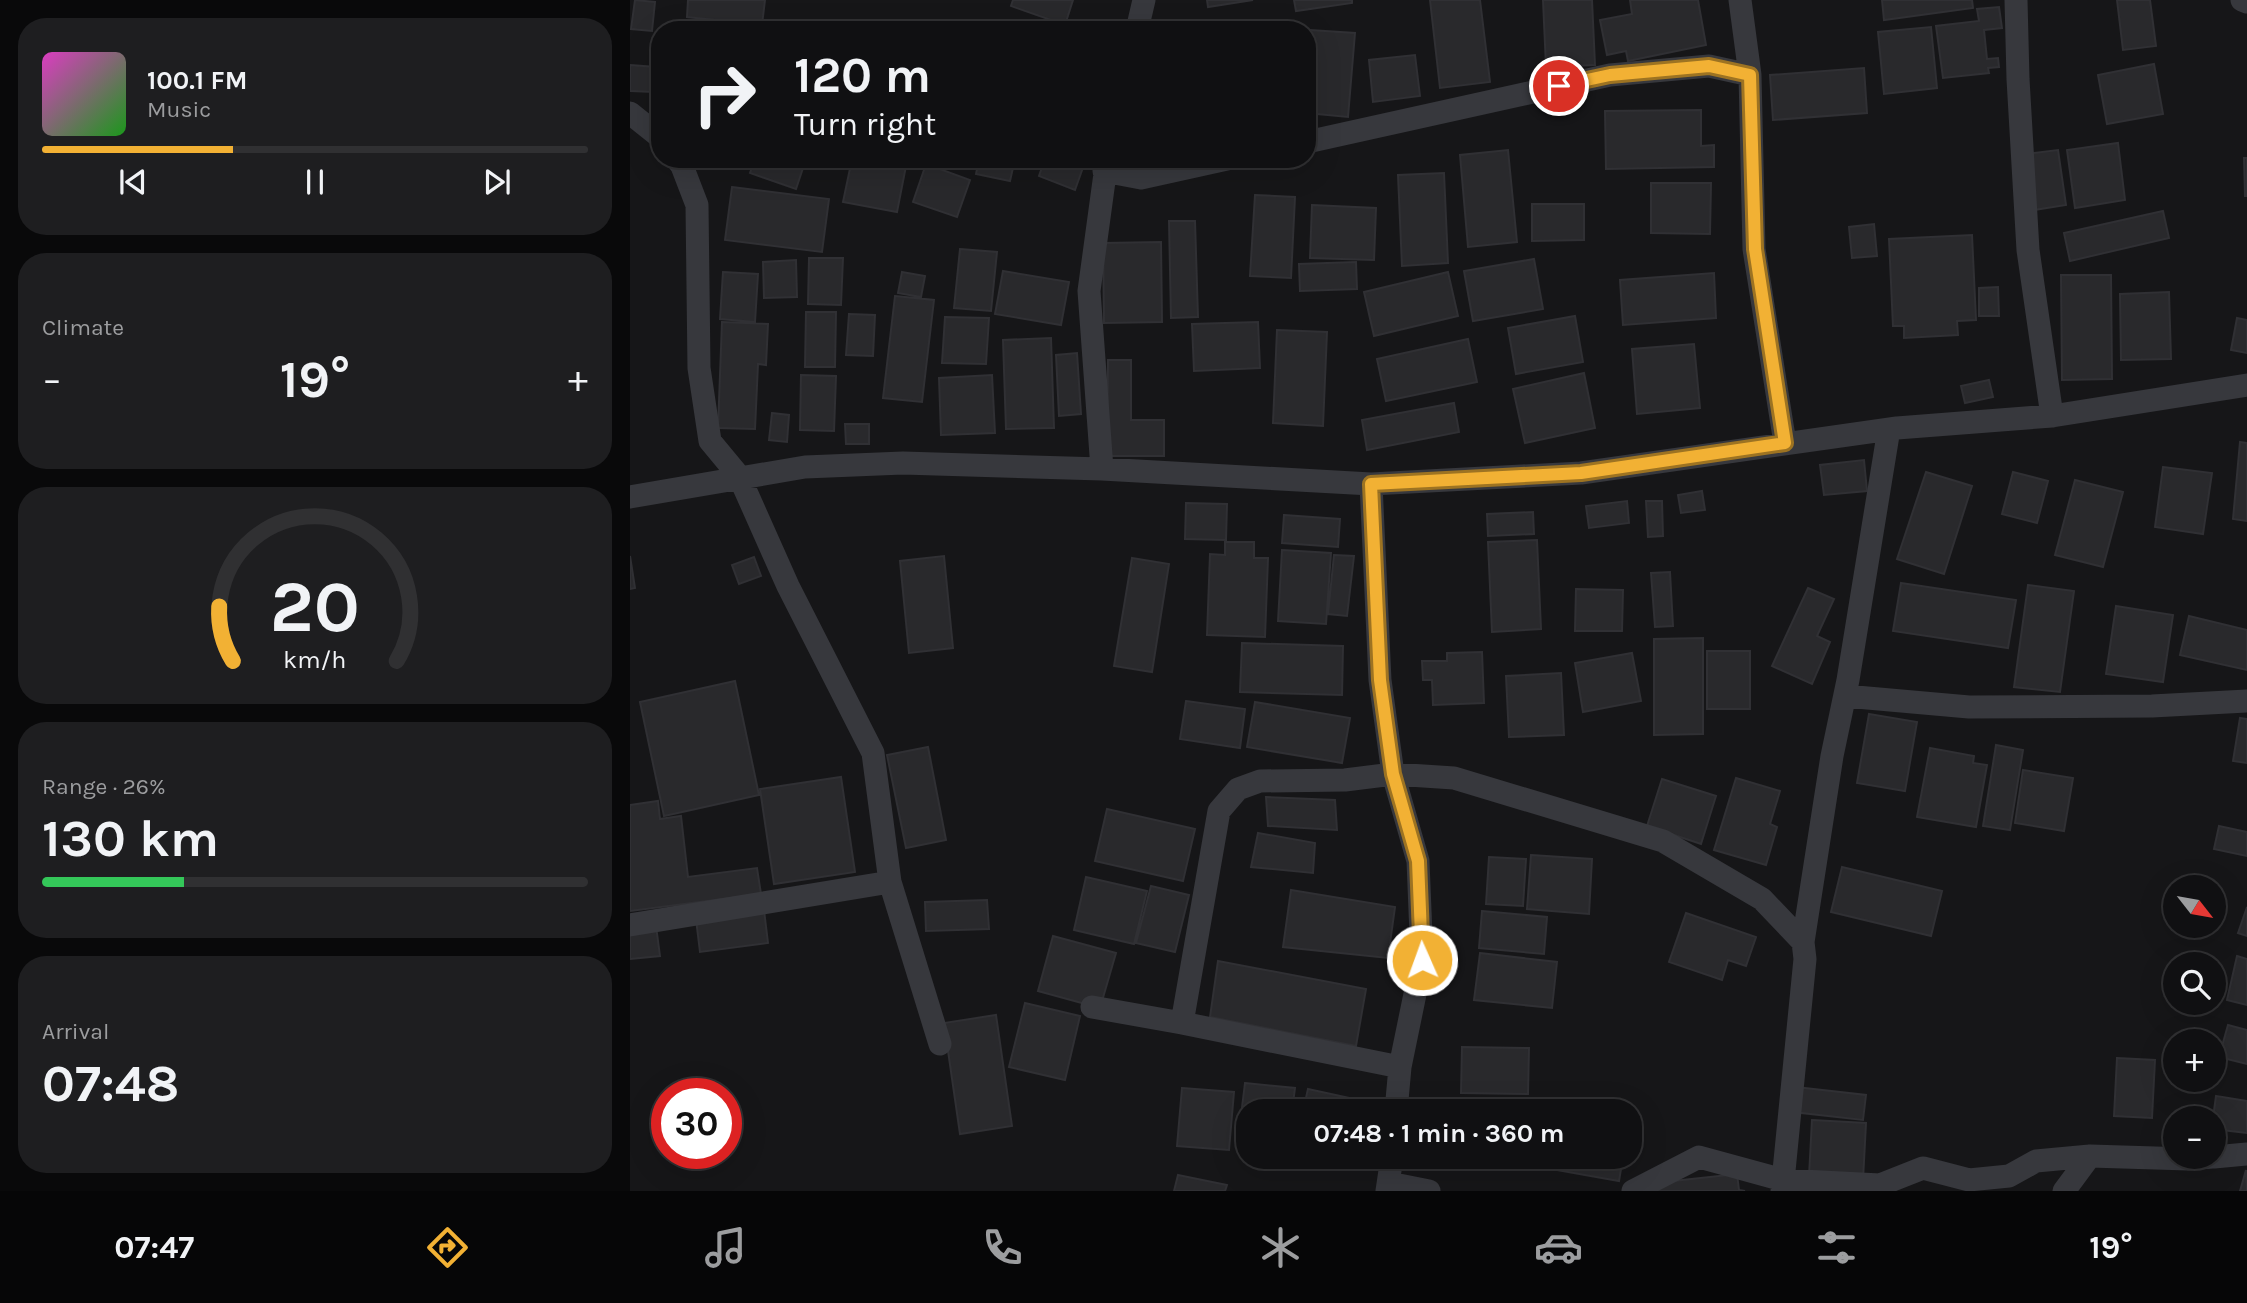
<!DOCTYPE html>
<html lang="en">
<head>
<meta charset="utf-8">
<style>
  :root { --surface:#101012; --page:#1e1e20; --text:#f1f3f6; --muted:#9c9d9f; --line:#303032; --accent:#f2b134 }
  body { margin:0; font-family:Karla,sans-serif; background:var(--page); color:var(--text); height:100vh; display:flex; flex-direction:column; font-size:26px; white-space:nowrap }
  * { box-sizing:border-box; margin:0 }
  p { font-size:23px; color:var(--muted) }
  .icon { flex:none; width:38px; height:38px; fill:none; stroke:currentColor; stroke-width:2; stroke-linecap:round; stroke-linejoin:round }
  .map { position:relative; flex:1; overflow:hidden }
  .details { display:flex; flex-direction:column; gap:18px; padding:18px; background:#09090a; width:630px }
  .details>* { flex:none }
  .top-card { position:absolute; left:21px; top:21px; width:665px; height:147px; border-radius:28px; box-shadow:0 7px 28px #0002,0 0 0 2px var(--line); background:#101012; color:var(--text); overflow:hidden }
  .needle { width:46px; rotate:121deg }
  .fabs { position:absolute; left:1533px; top:875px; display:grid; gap:14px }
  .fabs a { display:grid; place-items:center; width:63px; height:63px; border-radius:50%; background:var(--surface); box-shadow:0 7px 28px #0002,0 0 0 2px var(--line); font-size:35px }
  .speed { position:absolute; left:21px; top:1078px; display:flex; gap:14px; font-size:35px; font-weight:700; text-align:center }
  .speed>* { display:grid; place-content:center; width:91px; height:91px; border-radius:50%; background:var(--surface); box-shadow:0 7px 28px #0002,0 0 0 2px var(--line); line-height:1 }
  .speed .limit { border:10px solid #d22; background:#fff; color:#111 }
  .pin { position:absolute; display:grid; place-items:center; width:60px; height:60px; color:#fff; margin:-30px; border:4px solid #fff; border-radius:50%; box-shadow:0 2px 7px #0007 }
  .me { position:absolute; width:77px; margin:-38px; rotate:358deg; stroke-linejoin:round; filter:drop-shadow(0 0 5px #0008) }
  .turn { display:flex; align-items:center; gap:24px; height:147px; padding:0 28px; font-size:32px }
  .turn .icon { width:91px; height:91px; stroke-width:2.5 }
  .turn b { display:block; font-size:49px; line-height:60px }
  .big { font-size:52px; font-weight:700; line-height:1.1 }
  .details .widget { flex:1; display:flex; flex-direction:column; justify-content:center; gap:10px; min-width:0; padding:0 24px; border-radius:28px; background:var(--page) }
  .details .dial { align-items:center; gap:0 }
  .dial svg { height:182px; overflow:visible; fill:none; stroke:var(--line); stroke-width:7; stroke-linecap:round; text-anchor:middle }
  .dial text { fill:var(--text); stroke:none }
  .song { display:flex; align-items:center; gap:21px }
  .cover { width:84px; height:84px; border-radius:10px; background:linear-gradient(135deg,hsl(310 70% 55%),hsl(120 70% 35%)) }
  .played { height:7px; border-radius:4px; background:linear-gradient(90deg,var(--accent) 35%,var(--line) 35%) }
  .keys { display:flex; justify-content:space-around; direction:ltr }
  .heat { display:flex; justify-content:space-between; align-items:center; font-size:38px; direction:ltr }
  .charge { height:10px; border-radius:5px; background:linear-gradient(90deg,#34c759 26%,var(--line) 0) }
  .trip { position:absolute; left:606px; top:1099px; width:406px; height:70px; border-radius:28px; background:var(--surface); box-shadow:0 7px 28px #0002,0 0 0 2px var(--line); font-weight:700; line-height:70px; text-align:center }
  .dock { display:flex; height:112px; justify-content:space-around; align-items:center; background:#060607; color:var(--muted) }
  .dock .icon { width:49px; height:49px }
  .dock .active { color:var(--accent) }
  .dock b { font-size:32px; color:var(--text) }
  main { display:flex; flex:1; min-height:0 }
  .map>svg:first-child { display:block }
</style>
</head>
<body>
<main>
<section class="details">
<div class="widget">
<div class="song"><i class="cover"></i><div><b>100.1 FM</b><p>Music</p></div></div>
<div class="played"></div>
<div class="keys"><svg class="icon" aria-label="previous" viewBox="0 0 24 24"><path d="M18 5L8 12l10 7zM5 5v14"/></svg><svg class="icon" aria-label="pause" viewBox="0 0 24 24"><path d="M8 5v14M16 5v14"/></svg><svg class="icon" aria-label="next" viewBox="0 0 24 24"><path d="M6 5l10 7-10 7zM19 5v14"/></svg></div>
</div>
<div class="widget"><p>Climate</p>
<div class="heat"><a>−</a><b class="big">19°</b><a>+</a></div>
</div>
<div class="widget dial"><svg viewBox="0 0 100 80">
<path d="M14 69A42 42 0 1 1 86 69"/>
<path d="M14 69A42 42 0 0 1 8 45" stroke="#f2b134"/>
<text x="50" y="56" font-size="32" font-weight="700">20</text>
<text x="50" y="72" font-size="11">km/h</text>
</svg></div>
<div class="widget"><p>Range · 26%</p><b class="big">130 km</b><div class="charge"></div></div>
<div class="widget"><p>Arrival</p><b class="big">07:48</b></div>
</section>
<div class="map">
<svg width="1617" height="1191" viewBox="0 0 1617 1191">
  <rect width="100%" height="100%" fill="#161618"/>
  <!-- building -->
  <path fill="#29292c" stroke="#303034" stroke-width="2" d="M5,0L25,2L22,31L1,29Z
    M58,0H135L132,25L57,17Z
    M383,0H443L435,25L381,6Z
    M577,0H623L578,7Z
    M664,0H722V3L666,11Z
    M800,0H850L860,82L810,88Z
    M913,0H962L965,65L916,67Z
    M1000,0H1068L1076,45L998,61L996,51L977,55L970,20L1002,14Z
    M1252,0H1342L1343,8L1254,20Z
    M1487,0H1520L1526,46L1493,50Z
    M1369,7L1372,28L1354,30L1357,59L1368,58L1369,67L1358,68L1359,73L1313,78L1306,26L1349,21L1347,9Z
    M74,21L160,29L73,30Z
    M626,22L671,27V30H625Z
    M1301,27L1307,88L1254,94L1248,32Z
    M680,30L725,33L718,117L677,113V62Z
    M785,55L790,96L743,102L739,60Z
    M1524,64L1533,114L1477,124L1468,75Z
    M0,65L26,67L24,92L0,91Z
    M1234,68L1237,113L1143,120L1140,75Z
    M1071,110V146L1084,145V167L976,169L975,111Z
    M1488,143L1495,200L1445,208L1437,150Z
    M878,150L887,242L838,247L830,155Z
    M1428,150L1436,205L1404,210L1397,154Z
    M1614,158H1617V196H1615Z
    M125,159H176L166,189L120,173Z
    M222,159H242L276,166L267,212L213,202Z
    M349,159H385L380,181L346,174Z
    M415,159H456L445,190L409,176Z
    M296,164L340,180L327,217L283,202Z
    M814,173L818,263L772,266L768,175Z
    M1021,183H1081L1080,234L1021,233Z
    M102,187L199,199L192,252L95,240Z
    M625,195L665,197L661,278L620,276Z
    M902,204H954V240L902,241Z
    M682,205L746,208L744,260L680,258Z
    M1533,211L1539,238L1440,261L1434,233Z
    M539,221H565L568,317L541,318Z
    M1244,224L1247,256L1222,258L1219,227Z
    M1342,235L1346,320L1327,321L1328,335L1274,338V326H1263L1259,239Z
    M531,242L532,322L474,323L473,243Z
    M330,249L367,252L361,311L324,308Z
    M179,258H213L211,305L178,304Z
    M904,259L913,309L843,321L834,271Z
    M166,260L167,297L134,298L133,262Z
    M726,262L727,289L670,291L669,264Z
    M373,271L439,282L431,325L365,314Z
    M93,272L128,274L125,322L90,319Z
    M272,272L295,276L291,297L268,293Z
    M818,272L828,316L744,336L734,292Z
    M1084,273L1086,318L993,325L990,280Z
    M1431,275H1481L1482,379L1432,380Z
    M1368,287L1369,316H1349V288Z
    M1539,292L1541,359L1491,360L1490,294Z
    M265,296L304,300L292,402L253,398Z
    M176,312H206L205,367H175Z
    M219,314L245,315L243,356L216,355Z
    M945,316L953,362L886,374L878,328Z
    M315,317L359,318L356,364L312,363Z
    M1607,318L1617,320V353L1601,350Z
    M92,322L138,324L136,365L128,364L125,429L88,428Z
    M628,322L630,368L564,371L562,324Z
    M647,330L697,332L693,426L643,423Z
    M421,338L424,428L376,429L373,340Z
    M838,339L847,382L756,401L747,359Z
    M1064,344L1070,408L1007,414L1002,349Z
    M447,353L451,414L429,416L426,355Z
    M478,360H501V420H534V456H477Z
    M954,373L965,428L895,443L883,389Z
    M171,375L206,376L204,431L170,430Z
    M362,375L365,433L311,435L309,378Z
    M1359,380L1363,397L1335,403L1331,386Z
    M824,403L829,432L737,450L732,420Z
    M142,413L159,415L157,442L139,440Z
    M215,424H239V444H216Z
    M1610,442L1617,443V521L1603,519Z
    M1234,460L1237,491L1194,495L1190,465Z
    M1533,467L1582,473L1573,534L1525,527Z
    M1296,472L1342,486L1314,574L1267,559Z
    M1383,472L1418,481L1407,523L1372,514Z
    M1445,480L1493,492L1473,567L1425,555Z
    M1072,491L1075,510L1051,513L1048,495Z
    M997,501L999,523L959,528L956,506Z
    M1016,501H1032L1033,536L1018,537Z
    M556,503L597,504L596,540L555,539Z
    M903,512L904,534L858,536L857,514Z
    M654,515L710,519L708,547L652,543Z
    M907,540L911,629L862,632L858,542Z
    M595,542H624V558H638L635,637L577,635L580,554L595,555Z
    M652,550L701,553L696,624L648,621Z
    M704,555L724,556L717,616L698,614Z
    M0,556L5,588L0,589Z
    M314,556L323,648L279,653L270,561Z
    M124,557L131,576L109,584L102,565Z
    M502,558L539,564L522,672L484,666Z
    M1040,572L1043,626L1025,627L1021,573Z
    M1271,583L1386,600L1378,648L1263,631Z
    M1398,585L1444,591L1430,692L1384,687Z
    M1178,588L1204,599L1187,636L1200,642L1182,684L1142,666Z
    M946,589L993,590L992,631H945Z
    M1486,606L1543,615L1533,682L1476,674Z
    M1559,616L1617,630V670L1550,655Z
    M1073,638V734L1024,735V639Z
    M612,643L713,646L712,695L610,692Z
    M1077,651H1120V709H1077Z
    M852,652L854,703L803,705L802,680H793L792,661H817V653Z
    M1002,653L1011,701L953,712L945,663Z
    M931,673L934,735L879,737L876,676Z
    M105,681L129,795L34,816L10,702Z
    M556,701L615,709L610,748L550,739Z
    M625,702L720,718L712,763L617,747Z
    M1239,714L1287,722L1275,791L1227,783Z
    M1610,718L1617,719V763L1603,761Z
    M1366,745L1393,750L1380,830L1353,826Z
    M298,747L316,840L276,848L257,755Z
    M1300,748L1344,756L1343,763L1357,765L1346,827L1287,817Z
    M1393,770L1443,778L1434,831L1385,823Z
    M211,777L225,872L144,884L130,789Z
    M1106,778L1150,791L1140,824L1147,827L1136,865L1084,850Z
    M1032,779L1086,796L1071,844L1017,826Z
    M636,797L705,800L707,830L638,826Z
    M28,801L30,819L51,816L58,877L127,868L131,894L0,911V805Z
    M477,809L565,829L553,881L465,861Z
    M1589,826L1617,832V856L1584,849Z
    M628,833L685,843L683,873L621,867Z
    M901,855L962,859L959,914L897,909Z
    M859,857L896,859L893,906L856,904Z
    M1212,867L1312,891L1301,936L1201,912Z
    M456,877L517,891L504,944L444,930Z
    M521,886L559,895L545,952L506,943Z
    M661,890L765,907L758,958L653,947Z
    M357,900L359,929L296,931L295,902Z
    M1617,907V936L1608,933Z
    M134,910L138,943L70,952L66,919Z
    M852,911L917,917L914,954L849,948Z
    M1056,913L1126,937L1116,966L1098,960L1092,980L1039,962Z
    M26,926L30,956L0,959V930Z
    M423,936L486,953L470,1008L408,991Z
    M850,953L927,962L922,1008L844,1000Z
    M1607,956L1617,959V1005L1597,1000Z
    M588,961L736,989L726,1046L580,1017Z
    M395,1003L450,1016L435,1080L379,1067Z
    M366,1015L382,1126L330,1134L314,1023Z
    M1598,1025L1617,1030V1064L1589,1057Z
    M832,1047L899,1048L898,1094L831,1093Z
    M1487,1058L1525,1060L1522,1118L1484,1116Z
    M615,1083L665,1088L662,1111H618V1150L607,1148Z
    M1166,1087L1236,1095L1233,1120L1163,1112Z
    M552,1088L604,1092L599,1150L547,1146Z
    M678,1089L738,1102L736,1111H673Z
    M1586,1096L1617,1101V1133L1584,1129L1583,1118Z
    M810,1102L851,1111H808Z
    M1182,1120L1236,1123L1233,1180L1179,1176Z
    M677,1157H726L723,1167Z
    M924,1157H993L989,1181L921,1169Z
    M1616,1170L1617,1191H1610Z
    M1107,1174L1109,1190L1115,1191H1026L1025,1183Z
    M548,1175L597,1185L595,1191H544Z"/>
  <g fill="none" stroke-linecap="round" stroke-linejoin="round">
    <!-- minor -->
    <path stroke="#37383d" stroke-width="23" d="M1110,0L1120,75L1124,249L1155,443
      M1386,0L1388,79L1398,250L1422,416
      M1612,0L1617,2
      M507,30L514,0
      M0,113L30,137
      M677,142L980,75L1079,66L1120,75
      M47,159L52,166L67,205L69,368L80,441L109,476L158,586L243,753L260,882L310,1044
      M474,171L511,178L597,159
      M472,469L459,291L477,159
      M741,484L750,680L763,774L788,861L792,960L770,1067L766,1111
      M0,497L175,467L273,463L472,469L741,484L951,473L1267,428L1422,416L1617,385
      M1215,696L1339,707L1522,706L1617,701
      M0,925L260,882
      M1173,942L1202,756L1218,680L1259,429
      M462,1007L552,1023L770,1067
      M552,1023L589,811L608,789L630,781L715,780L763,774L824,778L1033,841L1132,899L1173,942L1175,959L1152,1191
      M1584,1157L1617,1154
      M759,1183L799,1191
      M757,1191L762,1157
      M1003,1191L1069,1157L1153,1180L1250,1185L1293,1168L1339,1180L1379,1176L1406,1161L1460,1156L1558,1159L1582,1157
      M1434,1191L1460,1156"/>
  </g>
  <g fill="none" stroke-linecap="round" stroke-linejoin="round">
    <!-- route casing -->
    <g stroke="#9d7322" stroke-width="18">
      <path id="route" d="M792,960L788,861L763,774L750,680L741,484L951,473L1155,443L1125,249L1120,75L1079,66L980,75L929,86"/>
    </g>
    <!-- route -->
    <use href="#route" stroke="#f2b134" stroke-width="12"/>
  </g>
</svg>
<div class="fabs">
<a><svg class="needle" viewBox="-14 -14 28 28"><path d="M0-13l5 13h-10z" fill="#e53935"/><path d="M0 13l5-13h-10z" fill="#9c9d9f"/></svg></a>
<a><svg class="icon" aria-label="search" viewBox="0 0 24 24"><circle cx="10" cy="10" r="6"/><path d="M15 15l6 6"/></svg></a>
<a>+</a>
<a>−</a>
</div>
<div class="speed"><div class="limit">30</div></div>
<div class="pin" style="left:929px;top:86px;background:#d93025"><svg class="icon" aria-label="arrive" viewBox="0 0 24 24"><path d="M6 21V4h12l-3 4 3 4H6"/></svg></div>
<svg class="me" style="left:792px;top:960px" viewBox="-20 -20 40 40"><circle r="17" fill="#f2b134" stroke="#fff" stroke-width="3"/><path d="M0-11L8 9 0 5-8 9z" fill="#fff"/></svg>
<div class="trip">07:48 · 1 min · 360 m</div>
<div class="top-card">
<div class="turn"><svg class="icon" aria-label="right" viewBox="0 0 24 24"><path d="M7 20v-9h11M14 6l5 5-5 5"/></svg><div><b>120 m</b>Turn right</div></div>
</div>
</div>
</main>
<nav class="dock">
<b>07:47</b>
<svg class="icon active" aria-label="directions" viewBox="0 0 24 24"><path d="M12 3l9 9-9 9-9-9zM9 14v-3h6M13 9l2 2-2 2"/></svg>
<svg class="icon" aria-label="music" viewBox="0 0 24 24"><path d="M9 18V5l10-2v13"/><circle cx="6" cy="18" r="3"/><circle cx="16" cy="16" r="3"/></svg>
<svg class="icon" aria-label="phone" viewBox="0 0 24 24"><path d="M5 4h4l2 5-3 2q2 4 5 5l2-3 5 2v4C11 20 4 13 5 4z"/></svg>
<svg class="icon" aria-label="climate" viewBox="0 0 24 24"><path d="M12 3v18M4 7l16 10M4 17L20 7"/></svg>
<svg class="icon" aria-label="car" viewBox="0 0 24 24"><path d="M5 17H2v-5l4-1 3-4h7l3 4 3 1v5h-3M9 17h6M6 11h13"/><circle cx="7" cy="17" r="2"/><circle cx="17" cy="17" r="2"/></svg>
<svg class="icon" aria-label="filters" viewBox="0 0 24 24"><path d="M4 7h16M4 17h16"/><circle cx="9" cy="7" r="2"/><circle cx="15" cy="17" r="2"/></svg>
<b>19°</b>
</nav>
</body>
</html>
